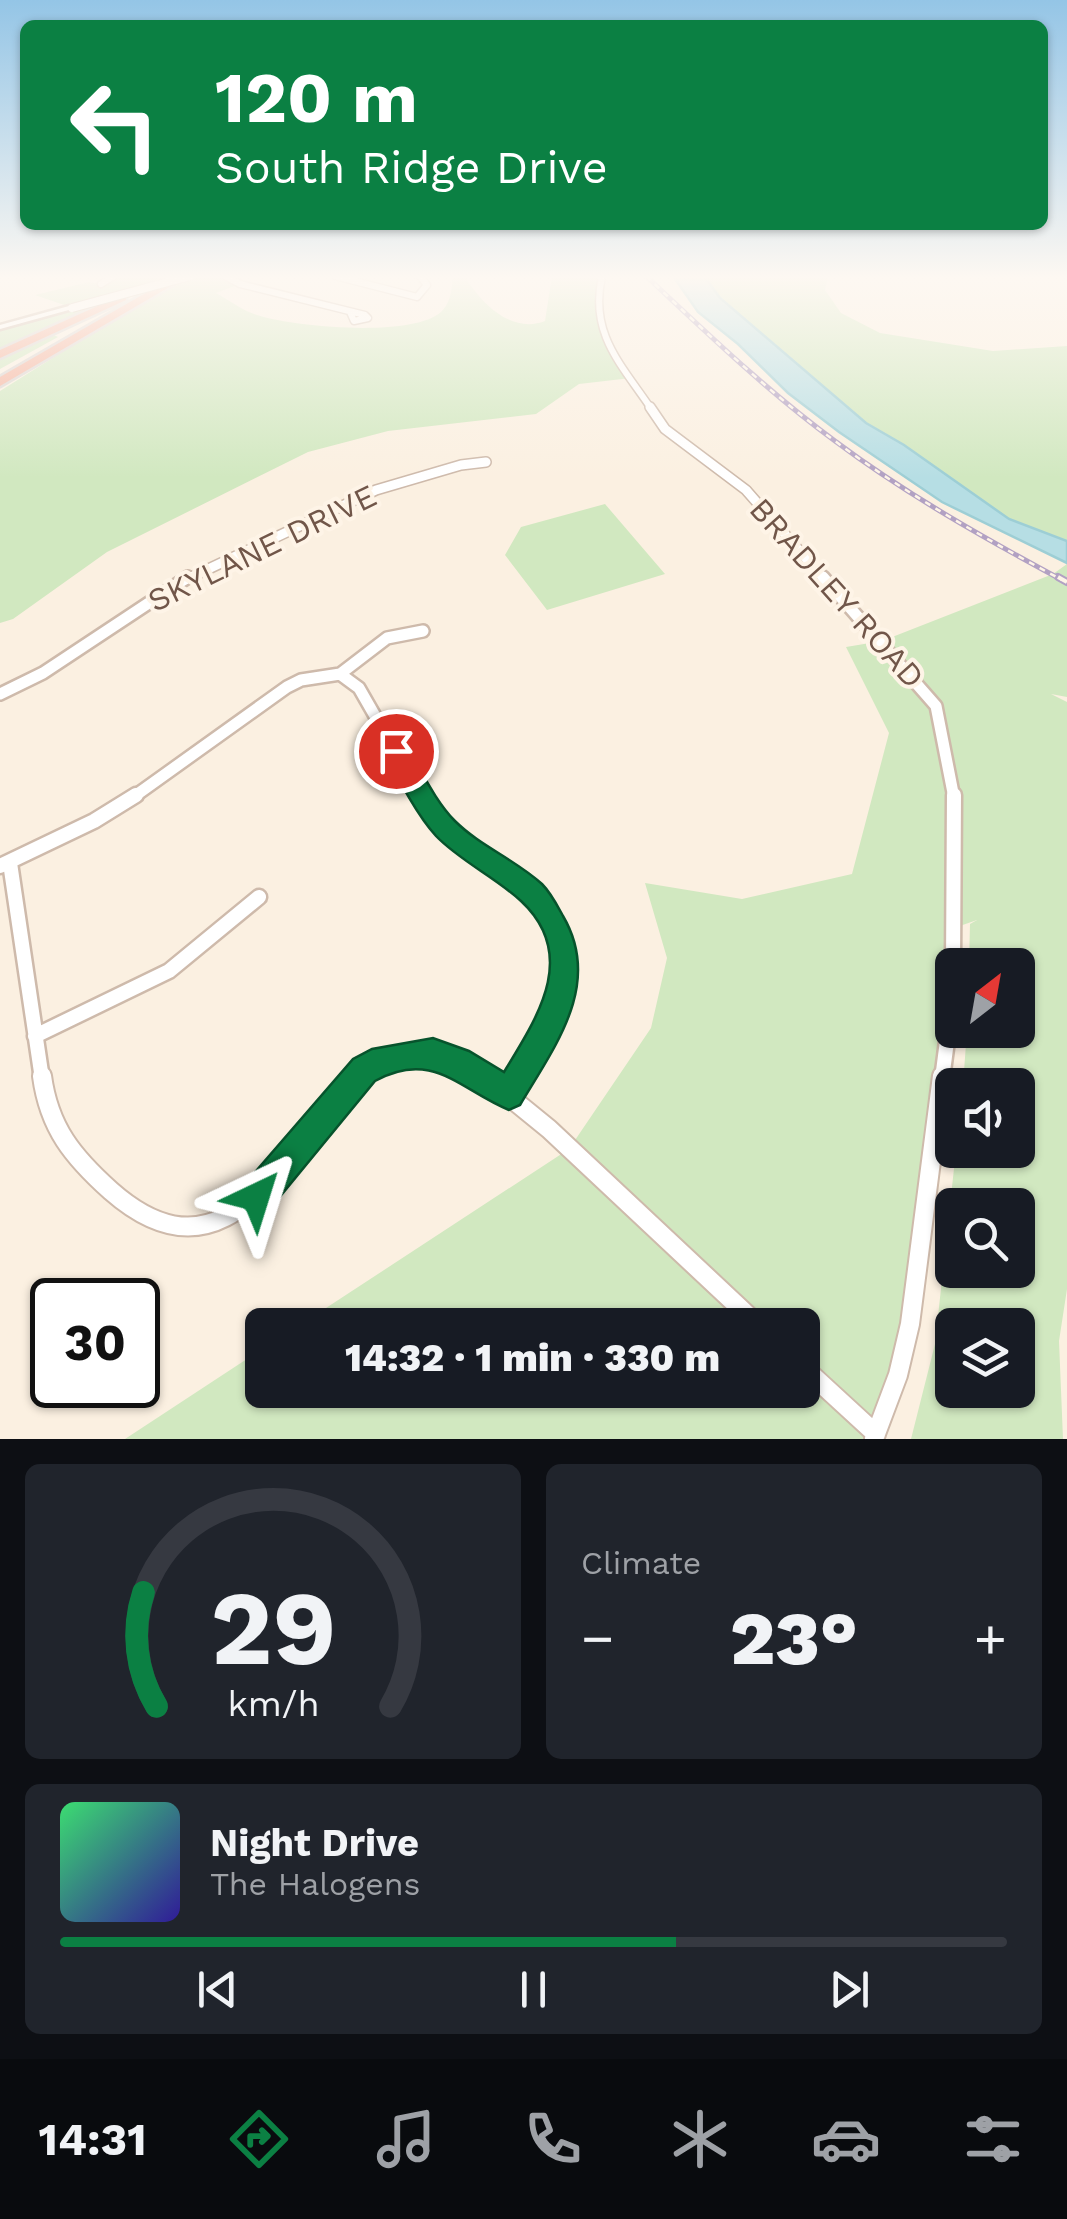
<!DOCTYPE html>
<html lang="en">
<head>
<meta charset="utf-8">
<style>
  :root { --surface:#171b24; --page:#20242c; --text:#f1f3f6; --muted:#9ea1a6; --line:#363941; --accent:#0b8043 }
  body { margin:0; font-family:"Work Sans",sans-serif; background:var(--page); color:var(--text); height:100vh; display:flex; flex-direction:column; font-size:38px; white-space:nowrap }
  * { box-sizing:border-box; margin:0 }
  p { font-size:32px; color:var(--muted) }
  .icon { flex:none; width:55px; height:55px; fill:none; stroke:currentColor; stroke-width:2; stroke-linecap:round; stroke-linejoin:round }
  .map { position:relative; height:1439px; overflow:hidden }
  .details { display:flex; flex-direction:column; gap:25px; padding:25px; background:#0d0f14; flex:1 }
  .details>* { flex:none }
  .banner { position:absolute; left:20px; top:20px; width:1028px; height:210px; border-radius:15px; box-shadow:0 2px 8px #0004; background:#0b8043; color:#fff; overflow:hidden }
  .needle { width:65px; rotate:31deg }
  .controls { position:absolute; left:935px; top:948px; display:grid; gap:20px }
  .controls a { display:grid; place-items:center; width:100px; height:100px; border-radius:15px; background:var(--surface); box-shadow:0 2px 8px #0004; font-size:50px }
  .speed { position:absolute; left:30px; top:1278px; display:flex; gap:20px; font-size:50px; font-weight:700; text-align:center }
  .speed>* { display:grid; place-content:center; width:130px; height:130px; border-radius:50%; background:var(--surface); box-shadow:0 2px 8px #0004; line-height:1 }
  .speed .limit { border:5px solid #111; border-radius:15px; background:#fff; color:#111 }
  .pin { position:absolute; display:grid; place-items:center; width:85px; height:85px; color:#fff; margin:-42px; border:5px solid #fff; border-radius:50%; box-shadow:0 2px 10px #0007 }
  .me { position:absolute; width:110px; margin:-55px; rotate:41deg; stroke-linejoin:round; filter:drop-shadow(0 0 8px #0008) }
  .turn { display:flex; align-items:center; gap:35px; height:210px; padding:0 30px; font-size:45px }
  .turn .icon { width:130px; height:130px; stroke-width:2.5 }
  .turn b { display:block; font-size:70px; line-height:85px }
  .big { font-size:75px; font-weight:800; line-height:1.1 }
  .details .widget { flex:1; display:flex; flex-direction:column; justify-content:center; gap:15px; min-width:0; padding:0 35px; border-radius:15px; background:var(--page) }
  .details .dial { align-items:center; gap:0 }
  .dial svg { height:260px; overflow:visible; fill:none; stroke:var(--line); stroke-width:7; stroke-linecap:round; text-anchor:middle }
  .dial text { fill:var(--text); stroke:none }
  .song { display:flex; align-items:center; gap:30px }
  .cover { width:120px; height:120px; border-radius:15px; background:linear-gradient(135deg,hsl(140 70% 55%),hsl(250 70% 35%)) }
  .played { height:10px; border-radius:5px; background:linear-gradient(90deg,var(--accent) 65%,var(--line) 65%) }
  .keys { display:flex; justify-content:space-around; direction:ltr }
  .heat { display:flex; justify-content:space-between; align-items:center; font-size:55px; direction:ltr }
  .details .tiles { flex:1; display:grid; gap:25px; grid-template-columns:1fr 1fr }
  .widget:last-child { grid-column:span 2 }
  .trip { position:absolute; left:245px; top:1308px; width:575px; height:100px; border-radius:15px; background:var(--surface); box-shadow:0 2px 8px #0004; font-weight:800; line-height:100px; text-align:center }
  .tabs { display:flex; height:160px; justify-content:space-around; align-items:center; background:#090b0e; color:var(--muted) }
  .tabs .icon { width:70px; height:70px }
  .tabs .active { color:var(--accent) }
  .tabs b { font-size:45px; color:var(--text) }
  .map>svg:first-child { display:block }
</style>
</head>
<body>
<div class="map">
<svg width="1067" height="1439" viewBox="0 0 1067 1439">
  <rect width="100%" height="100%" fill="#fbf0e1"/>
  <!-- green -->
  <path fill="#d1e8c0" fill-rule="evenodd" d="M114,276H164L52,334L58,337L0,369V327L70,307L35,295L89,282L101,284Z
    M183,276H225L240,284L216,293C229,300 243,311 257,315C294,327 412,338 441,312C450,304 453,288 452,276H465C481,304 512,334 545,321L552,276H602C590,319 607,344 631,378L579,384L536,414L388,431L308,452L107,552L13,619L0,623V391Z
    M699,276H828L825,290L841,313L880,333L993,351L1067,346V541L1008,519L866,423L716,299Z
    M605,504L665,574L547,610L505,555L521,527Z
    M1067,564V697L1051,694L1067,702V1289L1059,1341L1063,1439H911L935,1344L956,1150H1018V1085H963L967,1030H1018V965H969L970,924L977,920L954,928L952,1006L910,1324L874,1439H125L262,1349V1390H802V1325H300L569,1149L651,1028L667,958L645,883L742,899L852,874L889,733L846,647L882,641L1053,574ZM952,1205H1018V1270H952ZM952,1325H1018V1390H952Z"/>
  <!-- water -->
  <path fill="#b6dee4" stroke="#9dced5" stroke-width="2.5" d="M673,276H704L720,298L866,423L904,445L1009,519L1067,541V563L942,502L839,432L788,393L738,344L698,312Z"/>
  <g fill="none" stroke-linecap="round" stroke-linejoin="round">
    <!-- minor-far4 casing -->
    <g stroke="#cebaab" stroke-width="9">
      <path id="minor-far4" d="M225,276L240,284L365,315L368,318L354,321L350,312
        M335,276L417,297L427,285L420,276
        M602,276C589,334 621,364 652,410
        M101,284L114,276"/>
    </g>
    <!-- minor-far3 casing -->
    <g stroke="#cebaab" stroke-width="12">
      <path id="minor-far3" d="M650,407L665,429L746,490L825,580
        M185,580L376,490L461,465L486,462"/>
    </g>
    <!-- minor-far2 casing -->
    <g stroke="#cebaab" stroke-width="16">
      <path id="minor-far2" d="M823,577L936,706L954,798
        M340,674L359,688L422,798
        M340,674L387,638L423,631
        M0,694L43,673L188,577
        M132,798L287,687L301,680L340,674"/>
    </g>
    <!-- minor-far1 casing -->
    <g stroke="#cebaab" stroke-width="19">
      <path id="minor-far1" d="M420,795C450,839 485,853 524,886C589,942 558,1018 519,1079
        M10,863L42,1079
        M0,866L94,821L136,795
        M953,965L954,795
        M35,1036L169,971L259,897
        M356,1079C394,1042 448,1051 487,1079
        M942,1079L952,1003"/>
    </g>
    <!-- minor casing -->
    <g stroke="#cebaab" stroke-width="22">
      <path id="minor" d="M42,1076C49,1128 73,1157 111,1191C228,1294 286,1148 358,1076
        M484,1076L549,1129L758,1325
        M509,1094L520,1076
        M802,1366L876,1434
        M874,1439L898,1375L910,1324L942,1076"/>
    </g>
    <!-- tertiary casing -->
    <g stroke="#cebaab" stroke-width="5">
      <path id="tertiary" d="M69,306L76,308L0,329V325Z"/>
    </g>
    <!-- motorway casing -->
    <g stroke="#dad3d0" stroke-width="5">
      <path id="motorway" d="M175,276H188L0,386V377Z
        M122,295L126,296V300L0,358V350Z"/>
    </g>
    <!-- minor-far4 -->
    <use href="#minor-far4" stroke="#fff" stroke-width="6"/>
    <!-- minor-far3 -->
    <use href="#minor-far3" stroke="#fff" stroke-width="9"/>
    <!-- minor-far2 -->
    <use href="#minor-far2" stroke="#fff" stroke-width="11"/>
    <!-- minor-far1 -->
    <use href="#minor-far1" stroke="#fff" stroke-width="14"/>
    <!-- minor -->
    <use href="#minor" stroke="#fff" stroke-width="18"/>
    <!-- tertiary -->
    <use href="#tertiary" fill="#fff" fill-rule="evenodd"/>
    <!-- motorway -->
    <use href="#motorway" fill="#f4ae99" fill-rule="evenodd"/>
    <!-- rail-far1 casing -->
    <g stroke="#b2a1c3" stroke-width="5">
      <path id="rail-far1" d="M646,276C707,333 768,392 835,441C906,494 984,538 1062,580"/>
    </g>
    <!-- rail casing -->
    <g stroke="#b2a1c3" stroke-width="8">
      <path id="rail" d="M1058,577L1067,582"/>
    </g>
    <!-- rail-far1 -->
    <use href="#rail-far1" stroke="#fef4e7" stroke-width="2.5" stroke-dasharray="6" stroke-linecap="butt"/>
    <!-- rail -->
    <use href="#rail" stroke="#fef4e7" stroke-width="4" stroke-dasharray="11" stroke-linecap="butt"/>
    <!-- tertiary-bridge casing -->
    <g stroke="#cebaab" stroke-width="10" stroke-linecap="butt">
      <path id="tertiary-bridge" d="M72,308L190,276"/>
    </g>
    <!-- tertiary-bridge -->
    <use href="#tertiary-bridge" stroke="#fff" stroke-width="8"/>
  </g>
  <!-- sky -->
  <linearGradient id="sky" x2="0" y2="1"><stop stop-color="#94c5e6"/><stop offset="0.58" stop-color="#fdf8f2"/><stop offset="1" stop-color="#fdf8f2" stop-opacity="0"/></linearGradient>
  <rect width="1067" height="478" fill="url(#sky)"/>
  <!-- route -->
  <path fill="#0b8043" stroke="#07532c" stroke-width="2.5" d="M396,742L405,744C420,768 435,801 455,821C480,846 516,860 542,884C551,893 557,905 563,916C603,984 555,1046 520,1105L509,1110C460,1090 433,1049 375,1081L269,1210L256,1215L244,1210L239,1197L244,1185L353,1059L372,1049L433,1038L469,1051L504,1072C536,1019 580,956 521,901C495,877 460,861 436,836C416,814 398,778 384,751L388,744Z"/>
  <g text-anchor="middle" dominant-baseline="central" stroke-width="8" stroke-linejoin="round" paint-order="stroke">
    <!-- street labels -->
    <g font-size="32" fill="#715649" stroke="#fef4e7">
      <text transform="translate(262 548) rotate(-26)">SKYLANE DRIVE</text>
      <text transform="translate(837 593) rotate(48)">BRADLEY ROAD</text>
    </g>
  </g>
</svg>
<div class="controls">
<a><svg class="needle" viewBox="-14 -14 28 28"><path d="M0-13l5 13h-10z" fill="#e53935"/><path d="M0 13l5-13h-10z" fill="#9ea1a6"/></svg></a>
<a><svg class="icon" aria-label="sound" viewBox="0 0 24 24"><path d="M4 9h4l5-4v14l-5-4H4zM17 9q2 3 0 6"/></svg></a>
<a><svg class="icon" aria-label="search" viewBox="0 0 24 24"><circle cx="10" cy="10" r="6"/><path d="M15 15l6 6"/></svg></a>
<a><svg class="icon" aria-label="layers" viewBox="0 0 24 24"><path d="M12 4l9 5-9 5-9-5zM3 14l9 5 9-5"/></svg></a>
</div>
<div class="speed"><div class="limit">30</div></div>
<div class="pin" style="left:396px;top:751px;background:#d93025"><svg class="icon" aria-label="arrive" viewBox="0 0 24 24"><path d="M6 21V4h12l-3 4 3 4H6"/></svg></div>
<svg class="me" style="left:256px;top:1197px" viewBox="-20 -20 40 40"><path d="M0-17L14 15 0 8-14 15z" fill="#0b8043" stroke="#fff" stroke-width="4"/></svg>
<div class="trip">14:32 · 1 min · 330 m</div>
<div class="banner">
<div class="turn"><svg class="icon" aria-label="left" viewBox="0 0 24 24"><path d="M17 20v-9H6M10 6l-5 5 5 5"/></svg><div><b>120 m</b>South Ridge Drive</div></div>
</div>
</div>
<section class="details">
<div class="tiles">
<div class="widget dial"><svg viewBox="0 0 100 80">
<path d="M14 69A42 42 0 1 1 86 69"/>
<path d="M14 69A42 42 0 0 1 10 34" stroke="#0b8043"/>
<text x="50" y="56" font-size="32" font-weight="700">29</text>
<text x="50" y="72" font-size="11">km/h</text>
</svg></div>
<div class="widget"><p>Climate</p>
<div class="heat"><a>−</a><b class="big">23°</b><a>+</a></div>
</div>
<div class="widget">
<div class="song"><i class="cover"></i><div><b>Night Drive</b><p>The Halogens</p></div></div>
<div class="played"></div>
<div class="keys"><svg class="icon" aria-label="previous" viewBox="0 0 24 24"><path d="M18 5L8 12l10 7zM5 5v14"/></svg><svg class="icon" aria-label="pause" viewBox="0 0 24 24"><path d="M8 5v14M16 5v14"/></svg><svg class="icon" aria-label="next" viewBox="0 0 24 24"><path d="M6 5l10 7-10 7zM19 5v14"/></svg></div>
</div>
</div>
</section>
<nav class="tabs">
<b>14:31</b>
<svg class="icon active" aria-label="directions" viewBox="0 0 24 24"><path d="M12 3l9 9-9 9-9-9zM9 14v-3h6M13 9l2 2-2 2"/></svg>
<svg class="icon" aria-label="music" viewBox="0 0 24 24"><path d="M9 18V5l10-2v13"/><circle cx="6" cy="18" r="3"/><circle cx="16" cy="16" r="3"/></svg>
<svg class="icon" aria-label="phone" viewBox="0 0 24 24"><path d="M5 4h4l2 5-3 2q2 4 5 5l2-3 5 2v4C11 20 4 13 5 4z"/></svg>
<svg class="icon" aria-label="climate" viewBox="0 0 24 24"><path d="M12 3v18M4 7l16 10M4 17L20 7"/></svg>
<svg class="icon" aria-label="car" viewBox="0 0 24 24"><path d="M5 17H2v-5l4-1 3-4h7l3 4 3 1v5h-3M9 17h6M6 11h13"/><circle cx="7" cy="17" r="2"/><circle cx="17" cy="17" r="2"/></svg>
<svg class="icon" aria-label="filters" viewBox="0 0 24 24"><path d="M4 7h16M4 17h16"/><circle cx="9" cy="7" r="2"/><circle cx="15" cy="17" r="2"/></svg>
</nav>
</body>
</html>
